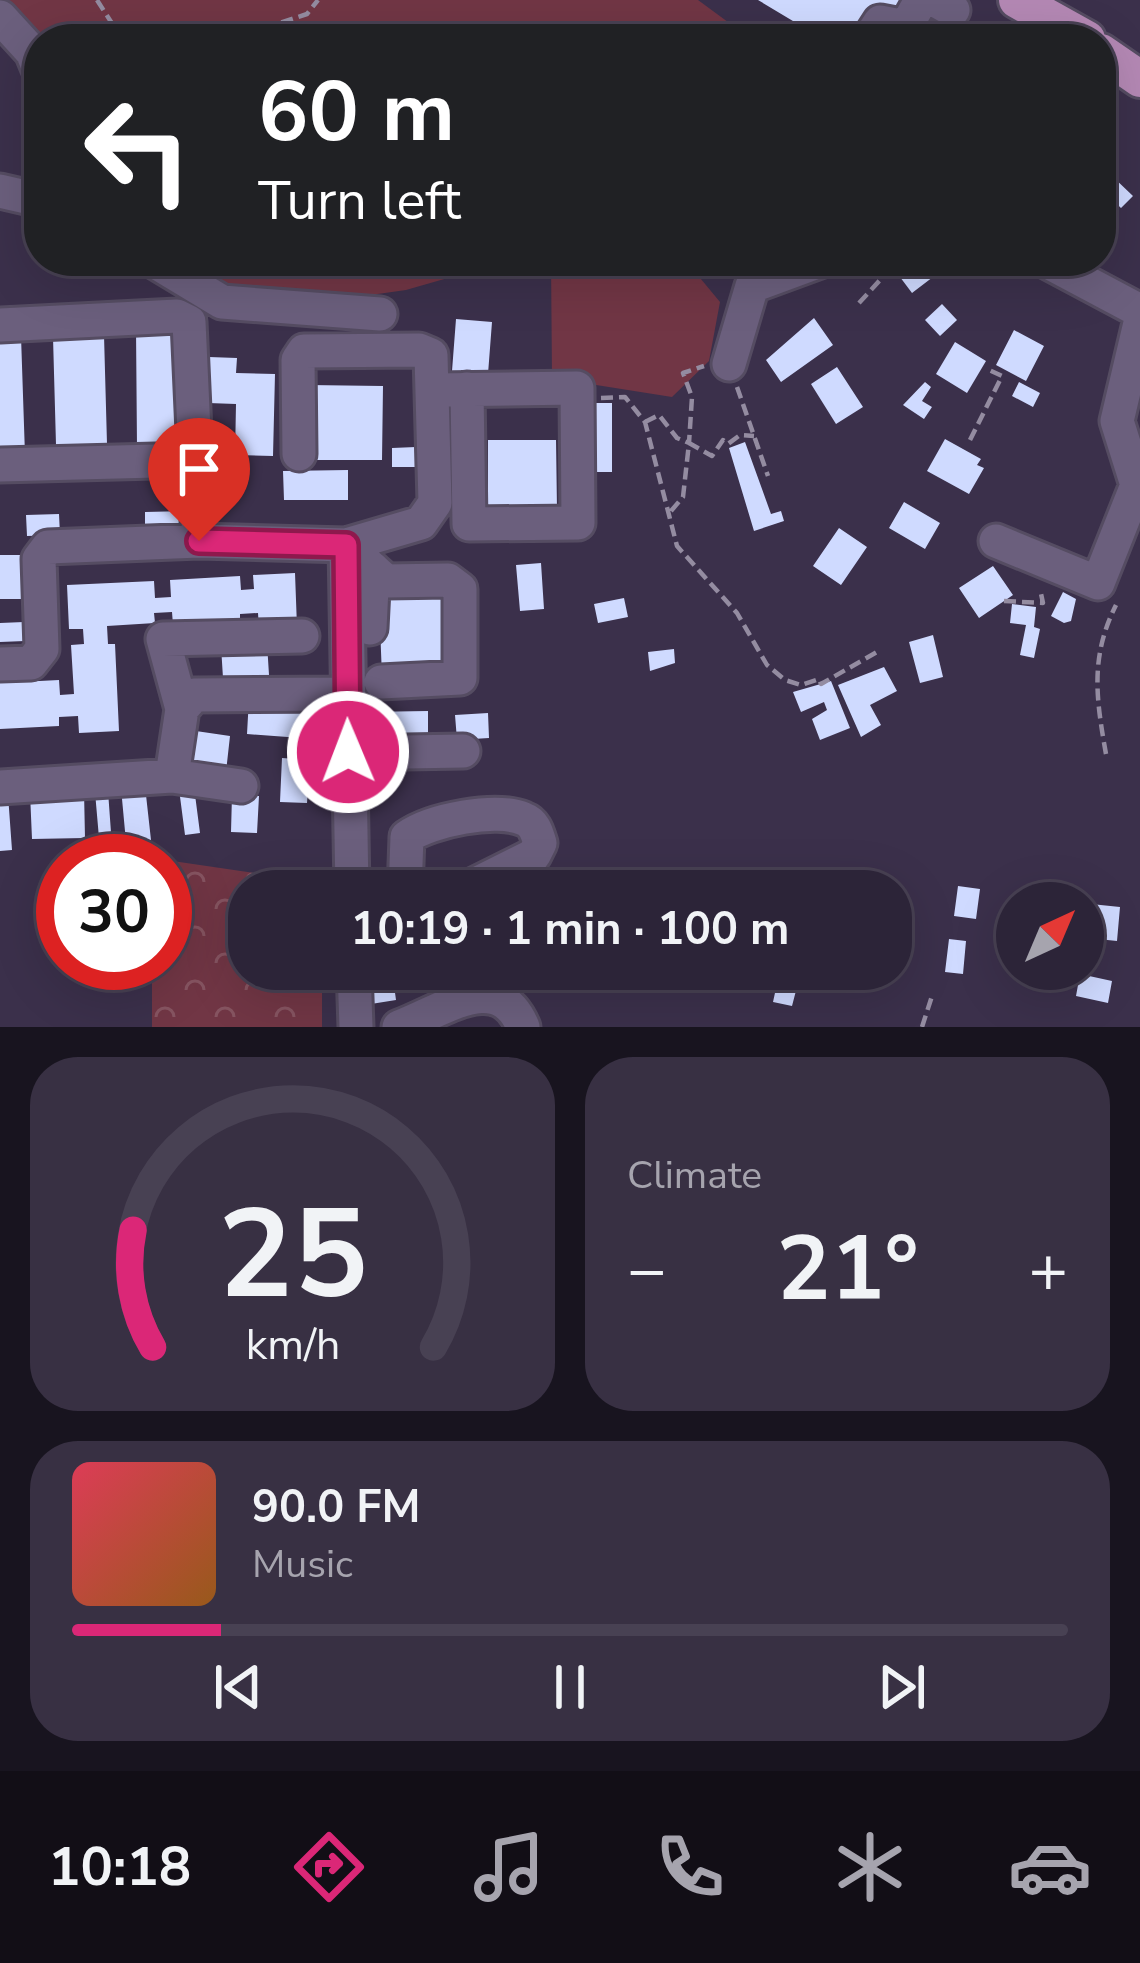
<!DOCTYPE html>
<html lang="en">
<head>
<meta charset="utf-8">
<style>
  :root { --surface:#2c2438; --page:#383043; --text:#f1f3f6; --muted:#a6a4ae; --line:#484153; --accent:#db2777 }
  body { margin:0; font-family:"Nunito Sans",sans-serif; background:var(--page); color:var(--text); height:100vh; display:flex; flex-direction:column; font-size:45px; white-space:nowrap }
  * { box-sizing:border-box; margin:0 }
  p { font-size:39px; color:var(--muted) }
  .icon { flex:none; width:66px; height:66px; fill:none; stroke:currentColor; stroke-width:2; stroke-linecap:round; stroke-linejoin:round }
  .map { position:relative; height:1027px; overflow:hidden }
  .side { display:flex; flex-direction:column; gap:30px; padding:30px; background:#18141f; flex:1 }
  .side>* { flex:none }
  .top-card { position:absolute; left:24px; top:24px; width:1092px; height:252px; border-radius:48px; box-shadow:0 12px 48px #0002,0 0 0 3px var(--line); background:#202124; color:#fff; overflow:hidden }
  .needle { width:78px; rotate:44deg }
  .buttons { position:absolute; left:996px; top:882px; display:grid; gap:24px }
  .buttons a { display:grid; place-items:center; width:108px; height:108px; border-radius:50%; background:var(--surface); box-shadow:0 12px 48px #0002,0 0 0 3px var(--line); font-size:60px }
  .speed { position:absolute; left:36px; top:834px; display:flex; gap:24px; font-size:60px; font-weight:700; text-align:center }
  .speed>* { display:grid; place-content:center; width:156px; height:156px; border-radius:50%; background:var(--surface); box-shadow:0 12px 48px #0002,0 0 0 3px var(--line); line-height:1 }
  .speed .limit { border:18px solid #d22; background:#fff; color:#111 }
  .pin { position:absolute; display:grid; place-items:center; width:102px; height:102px; color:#fff; margin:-123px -51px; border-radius:50% 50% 50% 0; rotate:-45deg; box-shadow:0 0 12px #0007 }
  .pin .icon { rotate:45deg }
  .me { position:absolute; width:132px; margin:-66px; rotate:359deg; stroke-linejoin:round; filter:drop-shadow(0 0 9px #0008) }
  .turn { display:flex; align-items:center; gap:42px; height:252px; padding:0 36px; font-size:54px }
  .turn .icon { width:156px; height:156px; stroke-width:2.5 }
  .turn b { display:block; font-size:84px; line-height:102px }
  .big { font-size:90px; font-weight:700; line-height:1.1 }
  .side .widget { flex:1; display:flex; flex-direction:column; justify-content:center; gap:18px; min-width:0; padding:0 42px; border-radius:48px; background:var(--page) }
  .side .dial { align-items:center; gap:0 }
  .dial svg { height:312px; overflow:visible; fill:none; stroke:var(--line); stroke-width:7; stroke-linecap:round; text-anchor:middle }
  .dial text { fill:var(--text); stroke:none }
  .song { display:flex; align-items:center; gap:36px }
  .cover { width:144px; height:144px; border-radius:18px; background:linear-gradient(135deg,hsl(350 70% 55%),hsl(30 70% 35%)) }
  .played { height:12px; border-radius:6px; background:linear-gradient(90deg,var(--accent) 15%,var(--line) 15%) }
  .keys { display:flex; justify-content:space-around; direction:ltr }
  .heat { display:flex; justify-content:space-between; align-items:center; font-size:66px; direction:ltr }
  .side .tiles { flex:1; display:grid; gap:30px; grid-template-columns:1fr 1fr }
  .widget:last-child { grid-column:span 2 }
  .trip { position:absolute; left:228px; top:870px; width:684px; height:120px; border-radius:48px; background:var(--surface); box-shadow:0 12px 48px #0002,0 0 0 3px var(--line); font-weight:700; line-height:120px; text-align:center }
  .tabs { display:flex; height:192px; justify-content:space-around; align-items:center; background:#120e16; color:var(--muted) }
  .tabs .icon { width:84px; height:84px }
  .tabs .active { color:var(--accent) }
  .tabs b { font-size:54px; color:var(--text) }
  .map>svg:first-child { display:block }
</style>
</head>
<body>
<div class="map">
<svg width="1140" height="1027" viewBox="0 0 1140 1027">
  <defs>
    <pattern id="park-crowns" width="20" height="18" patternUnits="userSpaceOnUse" patternTransform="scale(3)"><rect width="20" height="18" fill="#713645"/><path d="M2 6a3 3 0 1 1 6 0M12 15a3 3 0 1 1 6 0" fill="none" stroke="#865461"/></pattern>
  </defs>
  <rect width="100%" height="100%" fill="#3b304b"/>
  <!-- grass -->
  <path fill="#713645" d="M2,0H698L751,39H39V46Z
    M178,261H507L406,290L314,303L197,280Z
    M551,261H686L720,302L709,361L672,397L552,378Z"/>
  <!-- park -->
  <path fill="url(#park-crowns)" d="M152,858L322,883V891H249V969H322V1027H152V963H165V861Z"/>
  <!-- building -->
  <path fill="#cfdaff" d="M758,0H909L899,17L877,4L857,39H823Z
    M1111,175L1133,196L1121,208L1101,189Z
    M896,261H947L950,264L912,293L891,265Z
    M942,304L957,320L940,336L925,320Z
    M814,318L833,345L781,382L766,360Z
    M456,319L492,322L488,374L452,371Z
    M181,327L182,448H137L136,328Z
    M1014,330L1044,346L1026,381L996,365Z
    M104,335L107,444L56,445L53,337Z
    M21,336L25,455L0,456V337Z
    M955,342L986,361L967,393L936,374Z
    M209,357L237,358L236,373L275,374L273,456L235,455L236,404L208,403Z
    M837,367L863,407L836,424L811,384Z
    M925,382L931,387L922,401L932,407L924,419L903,405Z
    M1019,382L1040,393L1033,407L1012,396Z
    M308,385L383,386L382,460H308Z
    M586,403H612V472H585Z
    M945,439L981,459L977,465L984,468L969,494L927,471Z
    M488,440H556L557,510L488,511Z
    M745,442L771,514L781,511L784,521L754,531L729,448Z
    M416,447V467H392V448Z
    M348,470V500H284L283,471Z
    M904,502L940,523L925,549L889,528Z
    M187,511V530L145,531V512Z
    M59,514L60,535L27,536L26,515Z
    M839,528L867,547L841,585L813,566Z
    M0,555H25L26,599H0Z
    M541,563L544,609L520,611L516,565Z
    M993,566L1013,595L979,618L959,588Z
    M295,573L297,627L259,629L258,613L240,614V622L173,625L172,612L154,613L155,623L107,626L108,644H115L119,731L79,733L78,716L59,717V726L0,729V683L59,680L60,695L74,694L71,645L84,644L83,629H69L67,585L154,581L155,598L171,597L170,580L240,576L241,590L254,589L253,575Z
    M1063,592L1076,599L1071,621L1064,623L1051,616Z
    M450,598L453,674L382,677L379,600Z
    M624,598L628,617L598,623L594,604Z
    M1012,604L1036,607L1034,627L1040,629L1034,658L1020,655L1026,625L1010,623Z
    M24,622L25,641L0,642V623Z
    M933,635L943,677L920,683L909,642Z
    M267,643L269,675L223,678L221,646Z
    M674,649L675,663L650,671L648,652Z
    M884,667L897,691L870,705L881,725L861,737L838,685Z
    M831,681L850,728L820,740L812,719L827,710L824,702L801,712L793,692Z
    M249,698L331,704L328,740L247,734Z
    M428,711V733L365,734V712Z
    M488,713L489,738L457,740L455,715Z
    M189,730L230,736L226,772L185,766Z
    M282,758L310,760L307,803L280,802Z
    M145,786L151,840L126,842L121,788Z
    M194,787L200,833L185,835L179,789Z
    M84,791L85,838L32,839L30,793Z
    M108,791L113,860L101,861L95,792Z
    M0,795H8L12,850L0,851Z
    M232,795L259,796L257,833L231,832Z
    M958,886L980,889L976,919L954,916Z
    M1091,904L1120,907L1117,941L1088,938Z
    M949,939L966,941L963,974L945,972Z
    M1080,974L1112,981L1108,1003L1076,996Z
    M393,978L396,1000L371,1004L368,981Z
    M778,979L798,983L792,1006L773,1002Z"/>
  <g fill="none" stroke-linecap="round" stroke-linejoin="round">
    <!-- minor casing -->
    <g stroke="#554c62" stroke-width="39">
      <path id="minor" d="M935,0L953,10
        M0,17L32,52L39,69
        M869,39L880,22L906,27L921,0
        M1035,39L1046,17
        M0,191L39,200
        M154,261L222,302L380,314
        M1046,261L1140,311
        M0,325L177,316L189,322L199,541
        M729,364L752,286L820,261
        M434,390L577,388L578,523L469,524L467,389
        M299,454L298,360L304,351L419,350L431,355L435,503L421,523L346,545
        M0,465L195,460
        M996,541L1098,583L1137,485L1117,421L1140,323
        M346,545L386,581L448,580L460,589V678L381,682
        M370,628L373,569
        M0,664L31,663L42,649L39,559L48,547L199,541L346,545L352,891
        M182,709L163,639L302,636
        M348,753L463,751
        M172,776L241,786
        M0,787L172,776L182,709L194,695L347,694
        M405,891L407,837C431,820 496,807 524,819C535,823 537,834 540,843L534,855L462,891
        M354,969L356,1027
        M399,1027C444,1010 498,968 523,1027"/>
    </g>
    <!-- major casing -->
    <g stroke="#554c62" stroke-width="42">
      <path id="major" d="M1017,0L1087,39
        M1101,52L1140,79"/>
    </g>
    <!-- path -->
    <path stroke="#948ca1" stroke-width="4.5" stroke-dasharray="12 6" stroke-linecap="butt" d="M97,0L122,39
      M230,39L307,14L318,0
      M859,303L892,267
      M737,387L768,476
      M601,398L625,397L645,422L677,546L737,613L767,665L785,680L801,685L819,679L821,684L877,652
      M645,422L659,415L677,438L689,443L692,397L683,373L704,366
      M970,440L1002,376L987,369
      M671,511L683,497L689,443L712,456L723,440L728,444L740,435L754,436
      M1004,601L1043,603L1040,589
      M1106,754C1096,698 1090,657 1116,605
      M922,1027L932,996"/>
    <!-- minor -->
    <use href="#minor" stroke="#6b5f7d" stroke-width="33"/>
    <!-- major -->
    <use href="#major" stroke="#b488b4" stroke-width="36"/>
  </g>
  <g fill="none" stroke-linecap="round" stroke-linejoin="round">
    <!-- route casing -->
    <g stroke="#8e194d" stroke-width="30">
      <path id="route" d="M199,541L346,545L348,752"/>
    </g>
    <!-- route -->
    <use href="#route" stroke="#db2777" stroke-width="21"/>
  </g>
</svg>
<div class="buttons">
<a><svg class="needle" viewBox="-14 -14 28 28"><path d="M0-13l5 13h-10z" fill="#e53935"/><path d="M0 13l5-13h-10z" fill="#a6a4ae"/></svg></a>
</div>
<div class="speed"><div class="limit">30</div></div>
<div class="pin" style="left:199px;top:541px;background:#d93025"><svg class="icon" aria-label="arrive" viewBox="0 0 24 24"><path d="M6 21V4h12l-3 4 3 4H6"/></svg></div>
<svg class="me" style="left:348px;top:752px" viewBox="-20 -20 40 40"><circle r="17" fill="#db2777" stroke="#fff" stroke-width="3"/><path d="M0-11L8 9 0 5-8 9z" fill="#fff"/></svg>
<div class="trip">10:19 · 1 min · 100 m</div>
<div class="top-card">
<div class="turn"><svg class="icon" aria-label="left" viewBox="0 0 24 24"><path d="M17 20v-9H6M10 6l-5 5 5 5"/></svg><div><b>60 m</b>Turn left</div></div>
</div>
</div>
<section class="side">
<div class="tiles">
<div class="widget dial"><svg viewBox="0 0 100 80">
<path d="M14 69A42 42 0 1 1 86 69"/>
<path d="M14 69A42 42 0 0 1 9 39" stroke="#db2777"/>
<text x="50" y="56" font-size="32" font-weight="700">25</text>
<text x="50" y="72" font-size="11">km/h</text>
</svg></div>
<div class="widget"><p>Climate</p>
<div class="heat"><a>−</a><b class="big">21°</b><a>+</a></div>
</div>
<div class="widget">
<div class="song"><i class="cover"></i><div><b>90.0 FM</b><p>Music</p></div></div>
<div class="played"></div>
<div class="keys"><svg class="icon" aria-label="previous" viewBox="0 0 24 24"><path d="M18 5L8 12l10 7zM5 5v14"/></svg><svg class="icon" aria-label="pause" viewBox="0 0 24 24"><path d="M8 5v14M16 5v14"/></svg><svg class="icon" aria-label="next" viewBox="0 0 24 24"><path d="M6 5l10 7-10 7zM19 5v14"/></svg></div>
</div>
</div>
</section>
<nav class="tabs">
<b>10:18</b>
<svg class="icon active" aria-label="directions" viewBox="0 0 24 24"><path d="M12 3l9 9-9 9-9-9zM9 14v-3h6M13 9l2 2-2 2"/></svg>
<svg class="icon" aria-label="music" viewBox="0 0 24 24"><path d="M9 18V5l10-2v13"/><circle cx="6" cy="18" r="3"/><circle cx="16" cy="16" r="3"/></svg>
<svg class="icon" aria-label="phone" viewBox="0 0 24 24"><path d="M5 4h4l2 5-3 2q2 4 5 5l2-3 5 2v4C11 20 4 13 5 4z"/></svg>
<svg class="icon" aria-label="climate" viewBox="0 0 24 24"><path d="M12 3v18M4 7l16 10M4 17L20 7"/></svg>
<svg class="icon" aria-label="car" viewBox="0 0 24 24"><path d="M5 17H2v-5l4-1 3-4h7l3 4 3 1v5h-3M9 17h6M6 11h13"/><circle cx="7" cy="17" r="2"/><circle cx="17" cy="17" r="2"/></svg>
</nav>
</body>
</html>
